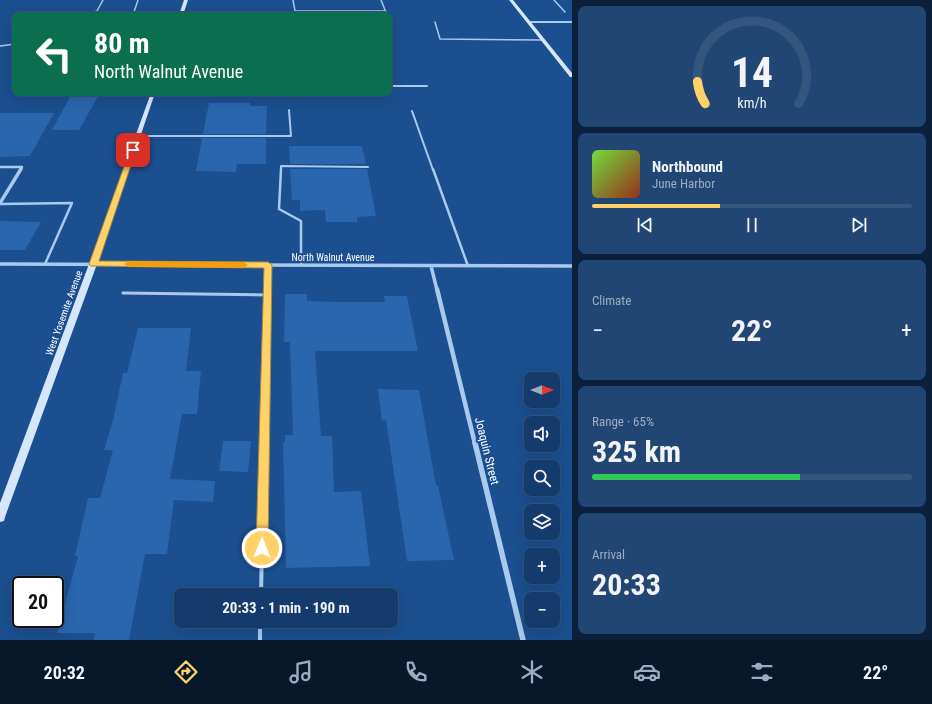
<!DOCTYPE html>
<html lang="en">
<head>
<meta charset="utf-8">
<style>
  :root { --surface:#143b6b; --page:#214673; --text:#f1f3f6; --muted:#9dadc1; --line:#33557e; --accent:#ffd166 }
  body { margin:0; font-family:"Roboto Condensed",sans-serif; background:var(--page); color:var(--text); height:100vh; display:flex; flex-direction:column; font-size:15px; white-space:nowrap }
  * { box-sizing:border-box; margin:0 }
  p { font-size:13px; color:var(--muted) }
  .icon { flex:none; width:22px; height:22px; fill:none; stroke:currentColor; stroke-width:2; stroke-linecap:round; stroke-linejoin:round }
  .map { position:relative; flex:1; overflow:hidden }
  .details { display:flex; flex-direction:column; gap:6px; padding:6px; background:#0b203b; width:360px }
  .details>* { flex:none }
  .hud { position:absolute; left:12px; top:12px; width:380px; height:84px; border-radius:8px; box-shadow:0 4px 16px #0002,0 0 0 1px var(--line); background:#0b6e4f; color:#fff; overflow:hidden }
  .needle { width:26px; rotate:90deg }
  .buttons { position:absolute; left:524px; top:372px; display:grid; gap:8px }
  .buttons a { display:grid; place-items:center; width:36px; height:36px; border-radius:8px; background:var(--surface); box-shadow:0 4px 16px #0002,0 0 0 1px var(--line); font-size:20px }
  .speed { position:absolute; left:12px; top:576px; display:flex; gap:8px; font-size:20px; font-weight:700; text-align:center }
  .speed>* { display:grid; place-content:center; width:52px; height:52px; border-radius:50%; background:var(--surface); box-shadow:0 4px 16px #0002,0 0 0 1px var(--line); line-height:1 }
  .speed .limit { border:2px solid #111; border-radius:6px; background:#fff; color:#111 }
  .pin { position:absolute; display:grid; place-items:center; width:34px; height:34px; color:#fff; margin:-17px; border-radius:8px; box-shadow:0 2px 6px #0006 }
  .me { position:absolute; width:44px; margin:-22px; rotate:1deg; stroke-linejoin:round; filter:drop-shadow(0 0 3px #0008) }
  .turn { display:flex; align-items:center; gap:14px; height:84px; padding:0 16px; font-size:18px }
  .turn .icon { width:52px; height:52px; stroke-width:2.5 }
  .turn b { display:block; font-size:28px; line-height:34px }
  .big { font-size:30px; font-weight:700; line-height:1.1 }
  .details .card { flex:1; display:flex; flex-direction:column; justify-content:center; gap:6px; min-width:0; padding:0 14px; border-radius:8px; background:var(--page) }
  .details .dial { align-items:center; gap:0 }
  .dial svg { height:104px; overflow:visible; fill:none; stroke:var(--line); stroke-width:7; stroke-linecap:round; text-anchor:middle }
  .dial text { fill:var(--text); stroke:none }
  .song { display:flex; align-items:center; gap:12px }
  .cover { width:48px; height:48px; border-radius:6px; background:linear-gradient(135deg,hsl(100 70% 55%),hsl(10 70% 35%)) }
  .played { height:4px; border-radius:2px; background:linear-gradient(90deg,var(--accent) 40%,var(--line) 40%) }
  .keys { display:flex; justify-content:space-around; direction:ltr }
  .heat { display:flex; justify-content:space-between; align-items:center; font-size:22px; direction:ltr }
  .charge { height:6px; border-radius:3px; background:linear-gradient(90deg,#34c759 65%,var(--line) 0) }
  .trip { position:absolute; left:174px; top:588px; width:224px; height:40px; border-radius:8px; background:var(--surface); box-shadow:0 4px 16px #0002,0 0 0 1px var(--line); font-weight:700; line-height:40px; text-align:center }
  .dock { display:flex; height:64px; justify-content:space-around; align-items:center; background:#08182b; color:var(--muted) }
  .dock .icon { width:28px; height:28px }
  .dock .current { color:var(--accent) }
  .dock b { font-size:18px; color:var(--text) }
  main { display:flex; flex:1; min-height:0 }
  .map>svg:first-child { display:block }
</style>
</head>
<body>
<main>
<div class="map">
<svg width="572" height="640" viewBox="0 0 572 640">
  <rect width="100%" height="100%" fill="#1b4f8f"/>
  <!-- building -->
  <path fill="#2a66ad" d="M72,93H100L79,130H52Z
    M209,103H250V106H267L266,134H203Z
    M0,113H54L30,156L0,157Z
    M202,138H266V164H237L236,172L196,171Z
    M289,146H362L366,164H290Z
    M290,169H367L376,216L357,217V222H326L325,210L300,211V200H292Z
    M0,221L41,222L25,250H0Z
    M285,294H307V301L338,302H385L384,296H407L418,351H315L321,436H332L334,492L361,491L370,566L286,568L283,442H285V435H293L290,342H284Z
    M138,328H191L186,371H201L197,414H182L170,479L215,481L213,502L174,500L167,554H145L129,640H94L95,633H57L78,556H75L88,498H100L113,450H104L113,420L123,373H127Z
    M378,389L419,390L436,486H438L454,560L407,561L386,420L382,421Z
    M223,441H251L248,472L219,471Z"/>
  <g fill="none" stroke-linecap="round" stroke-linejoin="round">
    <!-- lane-far4 -->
    <path stroke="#a9c9ee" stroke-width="1.5" d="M293,0L295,11H385
      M381,0L387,15
      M554,0L565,12
      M182,12H253V15
      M85,15L97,11L103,0
      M133,15L138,0
      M389,19L392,28H389
      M435,22L440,39L543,40
      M0,46L15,44"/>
    <!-- lane-far3 -->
    <path stroke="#a9c9ee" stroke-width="2" d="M389,86H427
      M412,111L433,170
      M138,136H291L289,110
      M281,170V166L368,167"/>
    <!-- lane-far2 -->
    <path stroke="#a9c9ee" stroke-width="2.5" d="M281,169L279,209L301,221V265
      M433,169L468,266
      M0,204L72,203L45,264
      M267,290L268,265"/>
    <!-- lane-far1 -->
    <path stroke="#a9c9ee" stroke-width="3" d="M123,293L268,295
      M264,444L267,289"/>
    <!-- lane -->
    <path stroke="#a9c9ee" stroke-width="4" d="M261,595L264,443
      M260,621V640"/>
    <!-- street-far4 -->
    <path stroke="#a9c9ee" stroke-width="2" d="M529,22H572"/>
    <!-- street-far3 -->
    <path stroke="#a9c9ee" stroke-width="2.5" d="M0,167H22
      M20,170L22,167"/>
    <!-- street-far2 -->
    <path stroke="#a9c9ee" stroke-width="3.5" d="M0,203L21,169
      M0,264L572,266
      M431,266L437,290"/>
    <!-- street-far1 -->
    <path stroke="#a9c9ee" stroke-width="4.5" d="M437,289L475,444"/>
    <!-- street -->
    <path stroke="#a9c9ee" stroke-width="5.5" d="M475,443L523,640"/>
    <!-- secondary -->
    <path fill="#d6e6fa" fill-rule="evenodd" d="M184,0H188L183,15H179Z
      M509,0H513L572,73V77H570Z
      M151,93H155L97,264L5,517L4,521L0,522V503L89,264Z"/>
  </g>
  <!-- route -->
  <path fill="#ffd166" stroke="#a68842" d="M133,148L136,150L99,261L268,262L272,265L268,548L266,552L262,554L258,552L256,548L264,268L91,266L89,264L130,150Z"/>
  <!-- slow -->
  <path fill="#f59e0b" d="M129,261L244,262L248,265L244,268L129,267L124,264Z"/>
  <g text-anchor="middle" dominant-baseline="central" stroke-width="4" stroke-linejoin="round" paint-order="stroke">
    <!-- street labels -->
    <g font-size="10" fill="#fff" stroke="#1b4f8f">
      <text x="333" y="257">North Walnut Avenue</text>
      <text transform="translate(64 313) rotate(-70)">West Yosemite Avenue</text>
    </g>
    <!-- near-street labels -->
    <g font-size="12" fill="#fff" stroke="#1b4f8f">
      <text transform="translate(487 451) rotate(76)">Joaquin Street</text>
    </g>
  </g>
</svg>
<div class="buttons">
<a><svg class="needle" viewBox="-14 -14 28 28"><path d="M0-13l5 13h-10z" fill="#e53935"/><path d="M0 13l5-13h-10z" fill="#9dadc1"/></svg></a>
<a><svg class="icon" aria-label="sound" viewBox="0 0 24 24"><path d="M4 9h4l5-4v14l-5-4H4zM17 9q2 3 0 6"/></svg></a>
<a><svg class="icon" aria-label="search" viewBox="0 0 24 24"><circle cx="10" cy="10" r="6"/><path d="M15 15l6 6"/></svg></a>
<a><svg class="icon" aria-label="layers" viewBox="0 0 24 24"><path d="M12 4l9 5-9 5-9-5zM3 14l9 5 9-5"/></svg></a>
<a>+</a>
<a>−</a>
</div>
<div class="speed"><div class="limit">20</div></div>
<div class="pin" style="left:133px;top:150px;background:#d93025"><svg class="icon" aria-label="arrive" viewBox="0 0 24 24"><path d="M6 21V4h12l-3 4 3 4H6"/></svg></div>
<svg class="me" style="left:262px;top:548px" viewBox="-20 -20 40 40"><circle r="17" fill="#ffd166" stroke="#fff" stroke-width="3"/><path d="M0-11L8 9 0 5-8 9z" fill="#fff"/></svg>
<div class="trip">20:33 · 1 min · 190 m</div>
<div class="hud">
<div class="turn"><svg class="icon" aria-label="left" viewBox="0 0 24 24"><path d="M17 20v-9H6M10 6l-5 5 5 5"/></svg><div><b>80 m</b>North Walnut Avenue</div></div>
</div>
</div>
<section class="details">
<div class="card dial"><svg viewBox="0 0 100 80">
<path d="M14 69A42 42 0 1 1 86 69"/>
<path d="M14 69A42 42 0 0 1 8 52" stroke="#ffd166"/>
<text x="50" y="56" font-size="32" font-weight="700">14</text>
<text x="50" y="72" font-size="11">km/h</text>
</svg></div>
<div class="card">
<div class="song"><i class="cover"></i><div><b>Northbound</b><p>June Harbor</p></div></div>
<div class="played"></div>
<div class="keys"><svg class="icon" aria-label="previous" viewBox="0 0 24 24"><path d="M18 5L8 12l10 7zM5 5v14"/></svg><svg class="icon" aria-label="pause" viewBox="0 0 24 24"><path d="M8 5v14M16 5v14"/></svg><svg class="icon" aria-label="next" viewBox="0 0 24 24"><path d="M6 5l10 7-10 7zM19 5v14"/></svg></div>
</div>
<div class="card"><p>Climate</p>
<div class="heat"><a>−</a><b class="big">22°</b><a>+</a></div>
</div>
<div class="card"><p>Range · 65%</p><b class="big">325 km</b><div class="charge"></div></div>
<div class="card"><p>Arrival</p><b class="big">20:33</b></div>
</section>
</main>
<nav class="dock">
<b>20:32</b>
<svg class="icon current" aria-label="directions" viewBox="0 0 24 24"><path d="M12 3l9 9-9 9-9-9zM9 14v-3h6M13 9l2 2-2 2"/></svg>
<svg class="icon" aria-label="music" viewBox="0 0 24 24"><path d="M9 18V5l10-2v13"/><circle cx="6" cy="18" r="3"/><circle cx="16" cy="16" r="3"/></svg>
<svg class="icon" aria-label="phone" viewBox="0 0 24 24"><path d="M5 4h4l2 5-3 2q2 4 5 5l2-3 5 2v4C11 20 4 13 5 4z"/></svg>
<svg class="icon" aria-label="climate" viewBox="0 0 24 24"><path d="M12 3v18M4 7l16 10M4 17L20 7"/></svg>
<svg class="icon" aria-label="car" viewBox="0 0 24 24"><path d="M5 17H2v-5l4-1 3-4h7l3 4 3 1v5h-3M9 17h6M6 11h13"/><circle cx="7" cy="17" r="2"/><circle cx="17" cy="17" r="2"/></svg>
<svg class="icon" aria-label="filters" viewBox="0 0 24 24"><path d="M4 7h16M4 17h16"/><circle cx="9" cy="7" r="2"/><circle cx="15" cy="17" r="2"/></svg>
<b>22°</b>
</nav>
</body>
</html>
